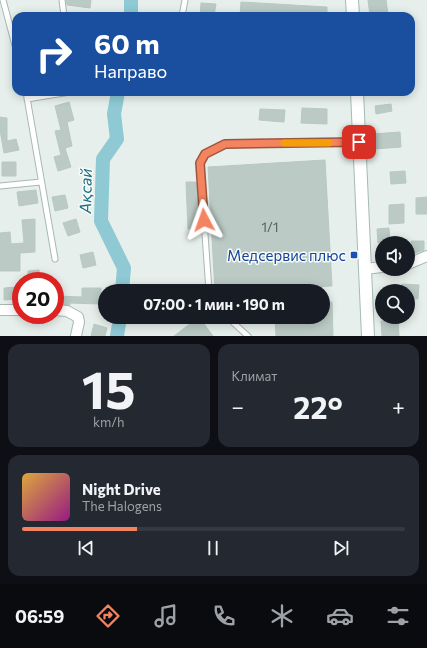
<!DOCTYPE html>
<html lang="ru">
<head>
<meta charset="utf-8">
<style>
  :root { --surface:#171b24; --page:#242831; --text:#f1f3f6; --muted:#9ea1a6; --line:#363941; --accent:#f4845f }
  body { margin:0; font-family:Commissioner,sans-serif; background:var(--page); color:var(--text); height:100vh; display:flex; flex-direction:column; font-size:15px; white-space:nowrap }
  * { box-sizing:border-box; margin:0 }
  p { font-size:13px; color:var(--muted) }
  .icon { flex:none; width:22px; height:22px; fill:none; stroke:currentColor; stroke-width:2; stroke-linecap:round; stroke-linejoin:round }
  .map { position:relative; height:336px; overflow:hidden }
  .sheet { display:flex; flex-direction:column; gap:8px; padding:8px; background:#0d0f14; flex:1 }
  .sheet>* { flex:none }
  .top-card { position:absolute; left:12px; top:12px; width:403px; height:84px; border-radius:12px; box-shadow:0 2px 10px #0003; background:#1a4fa0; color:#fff; overflow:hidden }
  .fabs { position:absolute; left:375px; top:236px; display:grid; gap:8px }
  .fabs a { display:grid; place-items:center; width:40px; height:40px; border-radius:50%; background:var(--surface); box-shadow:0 2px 10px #0003; font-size:20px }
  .speed { position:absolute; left:12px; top:272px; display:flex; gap:8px; font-size:20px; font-weight:700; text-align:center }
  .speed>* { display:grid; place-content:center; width:52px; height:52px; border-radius:50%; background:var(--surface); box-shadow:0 2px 10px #0003; line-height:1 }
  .speed .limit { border:6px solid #d22; background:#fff; color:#111 }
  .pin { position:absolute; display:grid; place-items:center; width:34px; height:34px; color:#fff; margin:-17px; border-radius:8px; box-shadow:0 2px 6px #0006 }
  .me { position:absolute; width:44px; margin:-22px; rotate:356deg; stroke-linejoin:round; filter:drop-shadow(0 0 3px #0008) }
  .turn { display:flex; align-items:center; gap:14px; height:84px; padding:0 16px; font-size:18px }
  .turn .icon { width:52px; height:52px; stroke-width:2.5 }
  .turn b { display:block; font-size:28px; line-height:34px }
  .big { font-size:30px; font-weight:700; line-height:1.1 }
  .sheet .tile { flex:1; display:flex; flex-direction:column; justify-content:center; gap:6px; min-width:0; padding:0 14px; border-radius:12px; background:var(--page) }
  .sheet .dial { align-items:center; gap:0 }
  .dial b { font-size:52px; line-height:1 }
  .song { display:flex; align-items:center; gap:12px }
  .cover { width:48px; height:48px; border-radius:6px; background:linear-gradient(135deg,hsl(40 70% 55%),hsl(310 70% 35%)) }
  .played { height:4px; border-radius:2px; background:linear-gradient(90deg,var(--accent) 30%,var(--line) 30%) }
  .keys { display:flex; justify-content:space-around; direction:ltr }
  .heat { display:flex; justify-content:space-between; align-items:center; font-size:22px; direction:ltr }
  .sheet .tiles { flex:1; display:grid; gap:8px; grid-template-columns:1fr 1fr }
  .tile:last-child { grid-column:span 2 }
  .trip { position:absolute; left:98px; top:284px; width:232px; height:40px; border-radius:20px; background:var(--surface); box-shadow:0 2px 10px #0003; font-weight:700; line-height:40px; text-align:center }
  .menu { display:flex; height:64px; justify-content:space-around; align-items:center; background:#090b0e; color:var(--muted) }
  .menu .icon { width:28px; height:28px }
  .menu .on { color:var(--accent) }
  .menu b { font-size:18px; color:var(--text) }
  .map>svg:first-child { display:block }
</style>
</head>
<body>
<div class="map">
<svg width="427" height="336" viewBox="0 0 427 336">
  <rect width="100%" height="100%" fill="#e6efeb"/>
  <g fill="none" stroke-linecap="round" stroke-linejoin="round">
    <!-- river -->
    <path stroke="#8ec9d4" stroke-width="14" d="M131,16V0
      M118,92L114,114L117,139L103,159L101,221L124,268L122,291
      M117,336L120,317"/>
  </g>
  <!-- building -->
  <path fill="#bbcac4" stroke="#b8c9c2" d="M66,0H91L90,8L67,5Z
    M368,0H386L388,14L370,16Z
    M241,2L327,7V16H240Z
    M201,3L216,4L214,16H200Z
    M69,102L74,120L67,122L72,146L65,148L71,167L58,171L54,157L61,155L55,131L61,130L55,106Z
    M391,104L392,111L376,114L375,106Z
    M302,108L327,109V124L301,123Z
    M260,109L285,110L284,122L259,120Z
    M0,117L7,118V141L16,139L19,150L4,153L0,130Z
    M400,132L401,147L374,149L372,134Z
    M325,160L332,286L215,291L208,167Z
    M2,162H16V176H2Z
    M405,171L406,183L391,184L390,172Z
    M186,182H196L199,228L188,229Z
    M36,190L38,203L19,206L17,192Z
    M65,195L68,208L55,211L52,197Z
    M427,197V214H416V198Z
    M404,204V223L389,224V205Z
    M35,219V252L20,253V271H0V233L10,232L11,244L24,243L22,220Z
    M76,219L80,232L68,236L63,223Z
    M389,228L390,243H378L377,229Z
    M411,241H424V250L412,254Z
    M93,252L96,265L83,268L80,255Z
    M39,270L40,281H28V271Z
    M402,284L419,285L418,299L408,298V291H402Z
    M17,287L18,299L4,300V288Z
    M82,288H101L100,304L70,303V305L57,304V296L82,297Z
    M332,302L333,336H276L275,317H323V303Z
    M199,317L213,336H174Z
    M398,320L399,336H382L381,321Z
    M94,324L107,328L105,336H91Z"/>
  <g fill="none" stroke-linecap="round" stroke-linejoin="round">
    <!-- service casing -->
    <g stroke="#a8b8b2" stroke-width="7">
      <path id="service" d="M3,0L16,49
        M62,0L64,16
        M182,16L185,0
        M26,92L55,259
        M27,99L70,92
        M0,186L41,182
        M209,291L200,163L205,154L225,144L359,142
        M227,317L248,336"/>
    </g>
    <!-- minor casing -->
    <g stroke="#a8b8b2" stroke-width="12">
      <path id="minor" d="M408,264L427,256
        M365,269L382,267
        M0,310H21
        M55,310L67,311L78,317L79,322L76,336"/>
    </g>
    <!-- secondary casing -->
    <g stroke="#a4bbb3" stroke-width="14">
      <path id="secondary" d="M352,0L353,16
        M357,92L368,336"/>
    </g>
    <!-- service -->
    <use href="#service" stroke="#fff" stroke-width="5"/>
    <!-- minor -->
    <use href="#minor" stroke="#fff" stroke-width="10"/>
    <!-- secondary -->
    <use href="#secondary" stroke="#fff" stroke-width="12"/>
  </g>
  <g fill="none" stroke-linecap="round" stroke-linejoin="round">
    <!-- route casing -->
    <g stroke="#9f563e" stroke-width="10">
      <path id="route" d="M204,220L200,163L205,154L225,144L359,142"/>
    </g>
    <!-- route -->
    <use href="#route" stroke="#f4845f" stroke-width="7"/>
    <!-- slow -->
    <path stroke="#f59e0b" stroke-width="7" d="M284,143H329"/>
  </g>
  <!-- markers -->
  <rect fill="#1a4fb4" stroke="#f7fbf9" stroke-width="1.5" x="350" y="251" width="8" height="8" rx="2"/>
  <g text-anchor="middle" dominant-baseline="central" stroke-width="3" stroke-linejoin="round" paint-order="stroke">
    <!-- number labels -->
    <g font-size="13" fill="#4a645c">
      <text x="270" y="227">1/1</text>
    </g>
    <!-- transit labels -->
    <g font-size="15" fill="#164399" stroke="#f7fbf9" text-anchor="end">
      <text x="346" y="255">Медсервис плюс</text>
    </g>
    <!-- water labels -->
    <g font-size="16" font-style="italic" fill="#1c6f80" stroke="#f7fbf9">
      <text transform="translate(85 191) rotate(-89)">Ақсай</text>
    </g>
  </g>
</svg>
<div class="fabs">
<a><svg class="icon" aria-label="sound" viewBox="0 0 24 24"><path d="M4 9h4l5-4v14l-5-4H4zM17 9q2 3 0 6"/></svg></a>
<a><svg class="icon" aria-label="search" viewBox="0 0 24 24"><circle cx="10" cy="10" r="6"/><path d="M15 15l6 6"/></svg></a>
</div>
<div class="speed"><div class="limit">20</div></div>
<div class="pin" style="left:359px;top:142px;background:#d93025"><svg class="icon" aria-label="arrive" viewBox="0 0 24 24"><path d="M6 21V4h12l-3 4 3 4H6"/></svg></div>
<svg class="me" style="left:204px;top:220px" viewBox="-20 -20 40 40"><path d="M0-17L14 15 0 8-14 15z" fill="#f4845f" stroke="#fff" stroke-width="4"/></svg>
<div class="trip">07:00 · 1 мин · 190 m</div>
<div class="top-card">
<div class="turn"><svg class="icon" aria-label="right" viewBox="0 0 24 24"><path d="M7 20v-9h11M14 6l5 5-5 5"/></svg><div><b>60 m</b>Направо</div></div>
</div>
</div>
<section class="sheet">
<div class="tiles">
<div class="tile dial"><b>15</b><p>km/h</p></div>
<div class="tile"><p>Климат</p>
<div class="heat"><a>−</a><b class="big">22°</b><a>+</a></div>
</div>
<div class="tile">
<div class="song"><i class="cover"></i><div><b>Night Drive</b><p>The Halogens</p></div></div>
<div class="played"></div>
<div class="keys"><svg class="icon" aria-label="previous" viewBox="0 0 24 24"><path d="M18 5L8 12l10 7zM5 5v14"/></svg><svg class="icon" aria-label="pause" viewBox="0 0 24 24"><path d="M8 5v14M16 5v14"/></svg><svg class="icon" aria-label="next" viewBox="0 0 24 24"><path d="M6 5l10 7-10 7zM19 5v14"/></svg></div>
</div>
</div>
</section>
<nav class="menu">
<b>06:59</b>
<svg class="icon on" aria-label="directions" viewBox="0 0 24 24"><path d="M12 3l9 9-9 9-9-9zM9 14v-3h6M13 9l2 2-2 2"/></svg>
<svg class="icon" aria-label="music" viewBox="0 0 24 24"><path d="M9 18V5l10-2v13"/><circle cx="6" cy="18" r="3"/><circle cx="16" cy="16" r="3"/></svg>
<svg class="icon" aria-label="phone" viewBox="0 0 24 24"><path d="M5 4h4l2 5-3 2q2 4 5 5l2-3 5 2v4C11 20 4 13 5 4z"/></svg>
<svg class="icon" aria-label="climate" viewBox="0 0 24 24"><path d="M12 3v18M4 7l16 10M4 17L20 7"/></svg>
<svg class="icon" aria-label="car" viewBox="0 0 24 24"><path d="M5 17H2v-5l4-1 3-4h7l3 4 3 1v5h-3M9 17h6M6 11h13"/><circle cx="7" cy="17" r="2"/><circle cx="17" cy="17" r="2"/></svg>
<svg class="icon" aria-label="filters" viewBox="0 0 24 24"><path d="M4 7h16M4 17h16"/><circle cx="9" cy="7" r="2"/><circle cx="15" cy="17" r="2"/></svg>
</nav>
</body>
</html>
